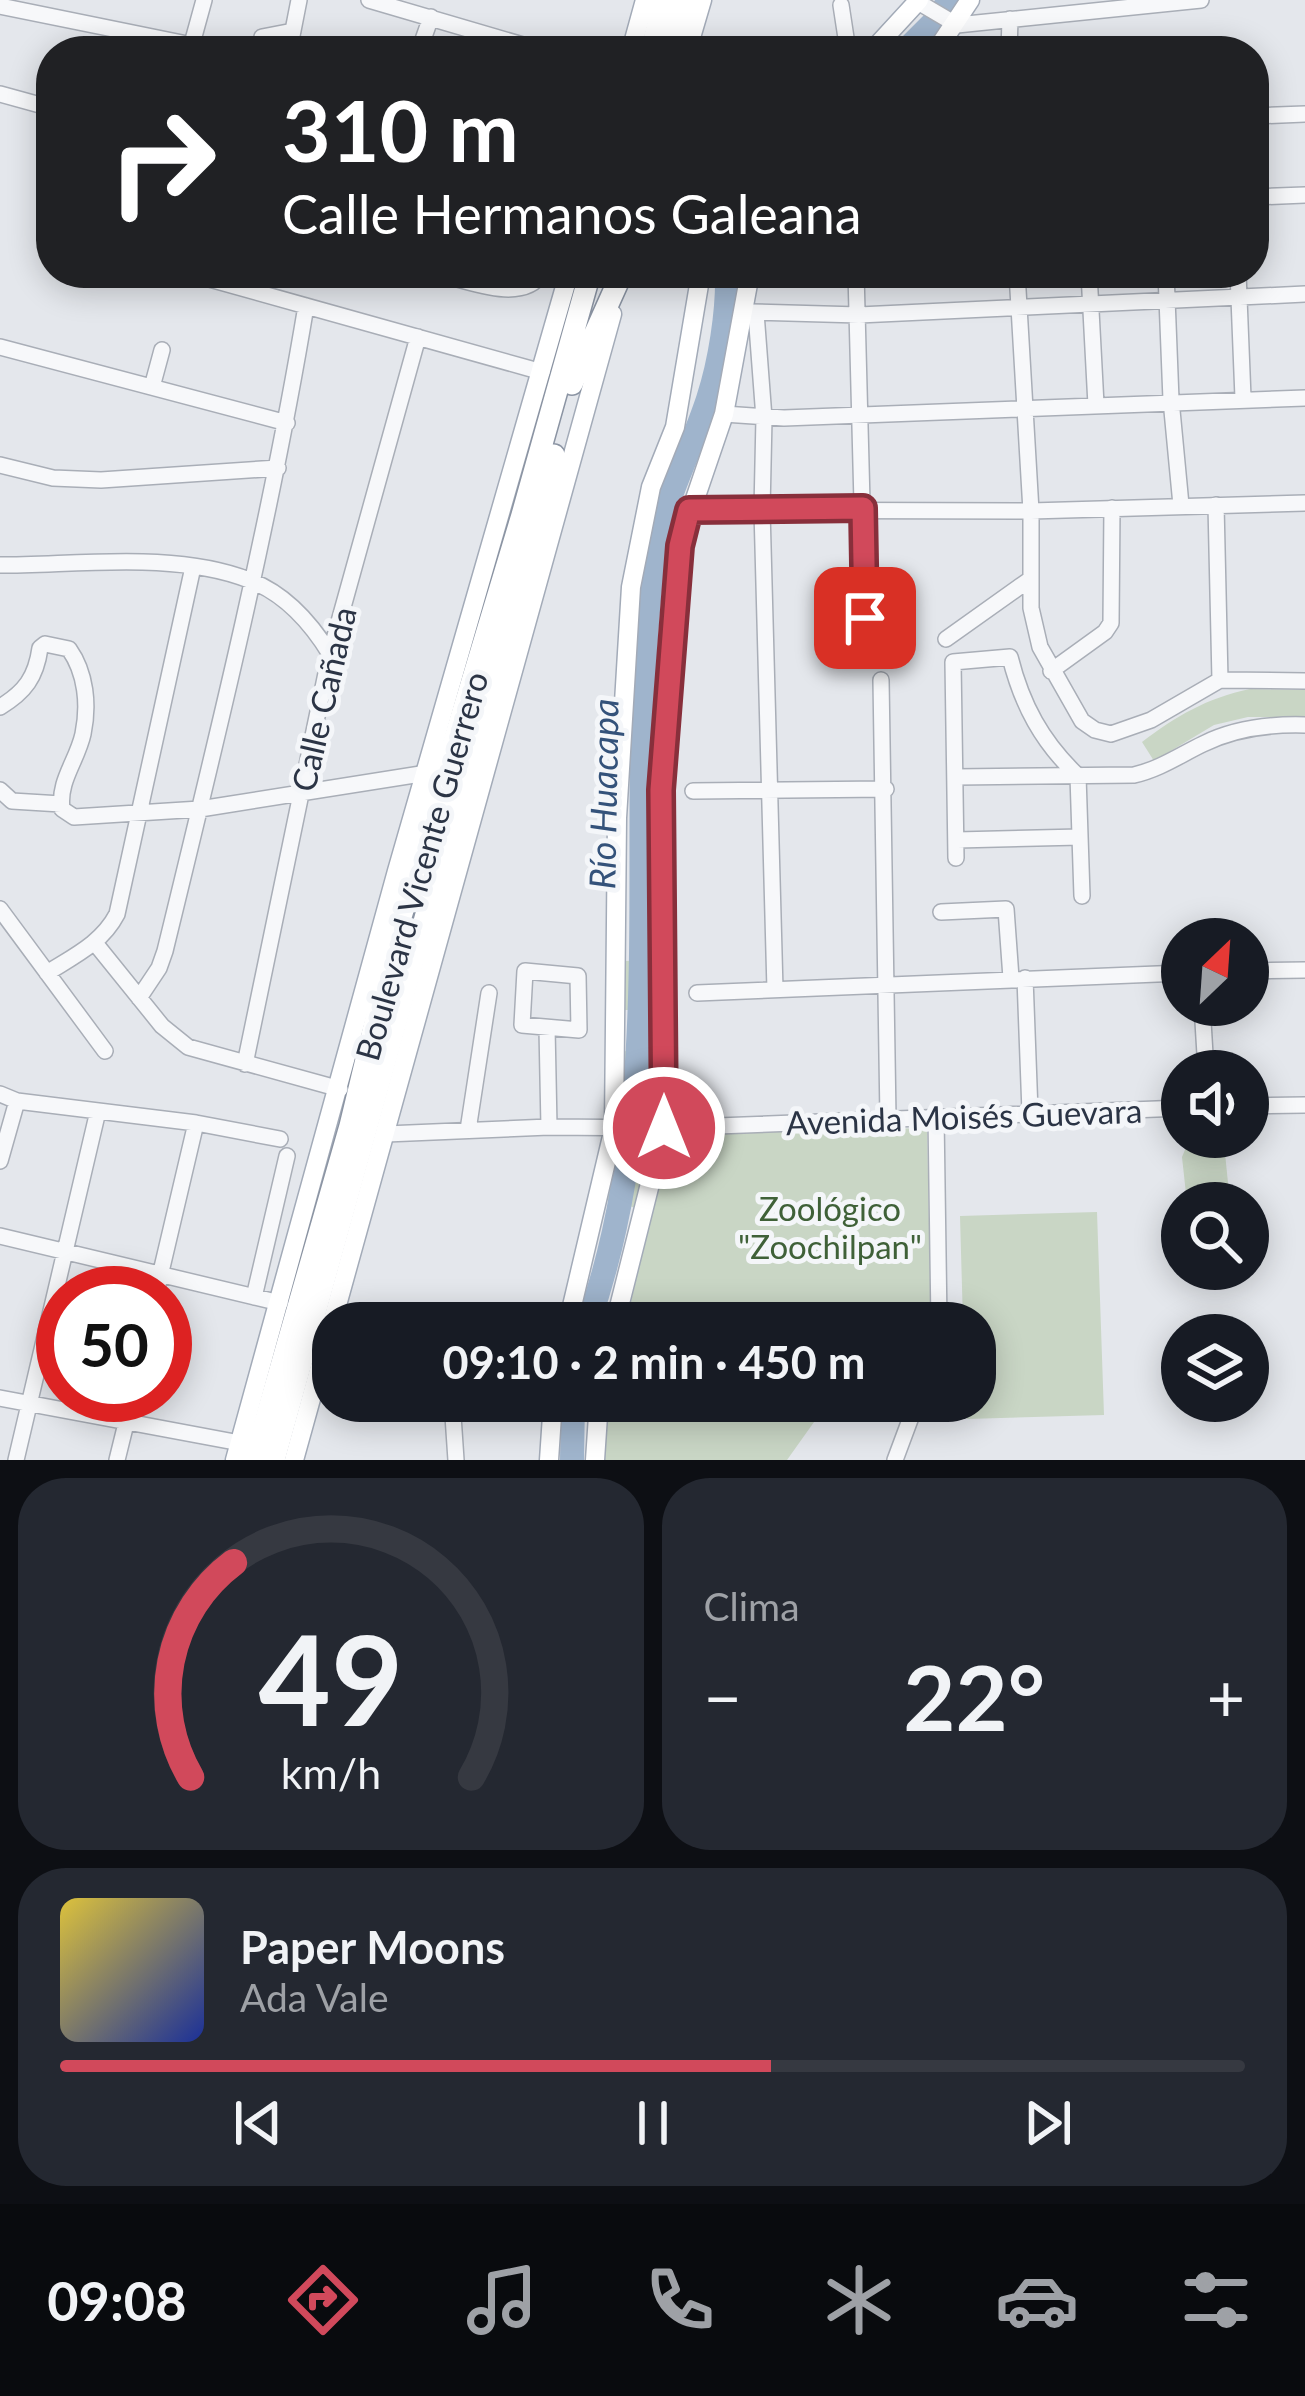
<!DOCTYPE html>
<html lang="es">
<head>
<meta charset="utf-8">
<style>
  :root { --surface:#171b24; --page:#242831; --text:#f1f3f6; --muted:#9ea1a6; --line:#363941; --accent:#d1495b }
  body { margin:0; font-family:Lato,sans-serif; background:var(--page); color:var(--text); height:100vh; display:flex; flex-direction:column; font-size:45px; white-space:nowrap }
  * { box-sizing:border-box; margin:0 }
  p { font-size:39px; color:var(--muted) }
  .icon { flex:none; width:66px; height:66px; fill:none; stroke:currentColor; stroke-width:2; stroke-linecap:round; stroke-linejoin:round }
  .map { position:relative; height:1460px; overflow:hidden }
  .drawer { display:flex; flex-direction:column; gap:18px; padding:18px; background:#0d0f14; flex:1 }
  .drawer>* { flex:none }
  .top-card { position:absolute; left:36px; top:36px; width:1233px; height:252px; border-radius:48px; box-shadow:0 6px 30px #0003; background:#202124; color:#fff; overflow:hidden }
  .needle { width:78px; rotate:25deg }
  .buttons { position:absolute; left:1161px; top:918px; display:grid; gap:24px }
  .buttons a { display:grid; place-items:center; width:108px; height:108px; border-radius:50%; background:var(--surface); box-shadow:0 6px 30px #0003; font-size:60px }
  .speed { position:absolute; left:36px; top:1266px; display:flex; gap:24px; font-size:60px; font-weight:700; text-align:center }
  .speed>* { display:grid; place-content:center; width:156px; height:156px; border-radius:50%; background:var(--surface); box-shadow:0 6px 30px #0003; line-height:1 }
  .speed .limit { border:18px solid #d22; background:#fff; color:#111 }
  .pin { position:absolute; display:grid; place-items:center; width:102px; height:102px; color:#fff; margin:-51px; border-radius:24px; box-shadow:0 6px 18px #0006 }
  .me { position:absolute; width:132px; margin:-66px; rotate:0deg; stroke-linejoin:round; filter:drop-shadow(0 0 9px #0008) }
  .turn { display:flex; align-items:center; gap:42px; height:252px; padding:0 48px; font-size:54px }
  .turn .icon { width:156px; height:156px; stroke-width:2.5 }
  .turn b { display:block; font-size:84px; line-height:102px }
  .big { font-size:90px; font-weight:700; line-height:1.1 }
  .drawer .card { flex:1; display:flex; flex-direction:column; justify-content:center; gap:18px; min-width:0; padding:0 42px; border-radius:48px; background:var(--page) }
  .drawer .dial { align-items:center; gap:0 }
  .dial svg { height:312px; overflow:visible; fill:none; stroke:var(--line); stroke-width:7; stroke-linecap:round; text-anchor:middle }
  .dial text { fill:var(--text); stroke:none }
  .song { display:flex; align-items:center; gap:36px }
  .cover { width:144px; height:144px; border-radius:18px; background:linear-gradient(135deg,hsl(50 70% 55%),hsl(230 70% 35%)) }
  .played { height:12px; border-radius:6px; background:linear-gradient(90deg,var(--accent) 60%,var(--line) 60%) }
  .keys { display:flex; justify-content:space-around; direction:ltr }
  .heat { display:flex; justify-content:space-between; align-items:center; font-size:66px; direction:ltr }
  .drawer .tiles { flex:1; display:grid; gap:18px; grid-template-columns:1fr 1fr }
  .card:last-child { grid-column:span 2 }
  .trip { position:absolute; left:312px; top:1302px; width:684px; height:120px; border-radius:48px; background:var(--surface); box-shadow:0 6px 30px #0003; font-weight:700; line-height:120px; text-align:center }
  .menu { display:flex; height:192px; justify-content:space-around; align-items:center; background:#090b0e; color:var(--muted) }
  .menu .icon { width:84px; height:84px }
  .menu .current { color:var(--accent) }
  .menu b { font-size:54px; color:var(--text) }
  .map>svg:first-child { display:block }
</style>
</head>
<body>
<div class="map">
<svg width="1305" height="1460" viewBox="0 0 1305 1460">
  <rect width="100%" height="100%" fill="#e4e7ec"/>
  <!-- green -->
  <path fill="#c9d6c5" d="M1250,689L1305,690V717H1248L1214,725L1154,761L1142,742C1176,716 1207,698 1250,689Z
    M653,960L652,1010H624V961Z
    M621,1051L652,1052L650,1119H621Z
    M927,1128L931,1320L927,1323H626L670,1134Z
    M652,1135L636,1208L603,1199L617,1136Z
    M1215,1143L1225,1153L1230,1203H1187L1182,1157L1187,1145Z
    M1097,1212L1104,1415L967,1419L966,1401H975V1323H963L960,1216Z
    M611,1401H829L787,1460H605L604,1437Z"/>
  <g fill="none" stroke-linecap="round" stroke-linejoin="round">
    <!-- river -->
    <path stroke="#9fb4cc" stroke-width="24" d="M905,51L938,18L949,0
      M588,1323C674,1080 622,815 653,563C661,505 690,454 708,399C720,362 728,312 727,273
      M572,1460L573,1401"/>
    <!-- minor casing -->
    <g stroke="#a9aeb7" stroke-width="18">
      <path id="minor" d="M369,0L543,51
        M918,2L957,25L1201,0
        M841,5L848,51
        M0,6L192,45
        M262,37L293,31
        M190,51L204,0
        M289,51L299,0
        M419,51L431,17
        M1009,51L1010,19
        M0,94L51,108
        M1254,116L1305,114
        M1254,197L1305,195
        M188,273L542,372
        M436,273C466,280 523,305 542,273
        M856,273L865,618
        M1017,273L1031,511V608L1040,647L1082,721L1095,730L1111,734L1151,720L1220,680L1305,681
        M1089,273L1096,405
        M1166,273L1171,400L1181,505
        M1238,273L1243,398
        M751,312L859,315L1305,294
        M756,313L764,418L762,510L775,990
        M0,347L287,423
        M152,387L162,350
        M724,414L784,418L1305,398
        M0,465L53,478L101,480L278,468
        M1216,505L1220,680
        M689,510L1031,511L1305,503
        M0,565C77,565 176,551 249,580C284,593 311,623 330,654
        M946,639L1029,580
        M1051,671L1105,632L1111,623L1112,508
        M881,680L888,1118
        M0,707C25,692 36,677 40,648L45,644L69,649C86,673 89,705 83,734C77,761 58,781 62,809L74,817L200,809L427,773
        M1078,776L1082,896
        M957,777L1134,775C1160,769 1180,755 1203,744C1235,728 1270,724 1305,725
        M0,790L12,801L61,804
        M693,791L886,789
        M957,840L1080,837
        M956,858L953,662L1010,657C1022,705 1042,742 1078,776
        M0,909L105,1051
        M941,912L1006,909L1011,978
        M95,943L162,1026L188,1047L340,1089
        M525,971L578,976L579,1030L522,1025Z
        M1248,971L1305,970
        M47,973C74,956 102,943 117,914L193,567
        M1025,978L1030,1112
        M697,993L1182,973
        M139,998L159,968L165,951C217,738 270,523 306,306
        M1202,1005L1206,1071
        M547,1028L549,1127
        M245,1064L330,654L418,337
        M0,1094L17,1101L196,1123L280,1139
        M1248,1106L1305,1105
        M936,1116L939,1323
        M468,1130L489,993
        M386,1134L549,1127L664,1128L1182,1108
        M0,1161L17,1101
        M0,1236L280,1303
        M156,1293L196,1123
        M254,1297L287,1156
        M0,1398L240,1443
        M452,1401L456,1460
        M16,1460L98,1111
        M117,1460L133,1395
        M895,1460L917,1401"/>
    </g>
    <!-- major casing -->
    <g stroke="#a3abb8" stroke-width="21">
      <path id="major" d="M631,51L645,0
        M687,51L702,0
        M872,51L919,0
        M936,51L970,0
        M568,1323L614,1128L617,818L631,587L651,487L675,427L701,273
        M615,1323L664,1128L661,790L679,546L724,414L750,273
        M235,1460L397,871L569,273
        M294,1460L612,314
        M549,1460L553,1401
        M595,1460L599,1401"/>
    </g>
    <!-- highway casing -->
    <g stroke="#8b94a3" stroke-width="24">
      <path id="highway" d="M651,51L664,0
        M669,51L683,0
        M572,384L622,273
        M254,1460L350,1126L398,927L522,515L590,273
        M274,1460L554,455"/>
    </g>
    <!-- minor -->
    <use href="#minor" stroke="#f7f8fa" stroke-width="15"/>
    <!-- major -->
    <use href="#major" stroke="#fff" stroke-width="18"/>
    <!-- highway -->
    <use href="#highway" stroke="#fff" stroke-width="21"/>
  </g>
  <g fill="none" stroke-linecap="round" stroke-linejoin="round">
    <!-- route casing -->
    <g stroke="#882f3b" stroke-width="30">
      <path id="route" d="M664,1128L661,790L680,546L689,510L863,508L865,618"/>
    </g>
    <!-- route -->
    <use href="#route" stroke="#d1495b" stroke-width="21"/>
  </g>
  <g text-anchor="middle" dominant-baseline="central" stroke-width="10" stroke-linejoin="round" paint-order="stroke">
    <!-- street labels -->
    <g font-size="33" fill="#2b3445" stroke="#f4f6f9">
      <text transform="translate(323 699) rotate(-77)">Calle Cañada</text>
      <text transform="translate(421 866) rotate(-74)">Boulevard Vicente Guerrero</text>
      <text transform="translate(964 1116) rotate(-2)">Avenida Moisés Guevara</text>
    </g>
    <!-- park labels -->
    <g font-size="33" fill="#3f6138" stroke="#f4f6f9">
      <text x="830" y="1208">Zoológico<tspan x="830" dy="38">"Zoochilpan"</tspan></text>
    </g>
    <!-- water labels -->
    <g font-size="36" font-style="italic" fill="#34527a" stroke="#f4f6f9">
      <text transform="translate(603 794) rotate(-89)">Río Huacapa</text>
    </g>
  </g>
</svg>
<div class="buttons">
<a><svg class="needle" viewBox="-14 -14 28 28"><path d="M0-13l5 13h-10z" fill="#e53935"/><path d="M0 13l5-13h-10z" fill="#9ea1a6"/></svg></a>
<a><svg class="icon" aria-label="sound" viewBox="0 0 24 24"><path d="M4 9h4l5-4v14l-5-4H4zM17 9q2 3 0 6"/></svg></a>
<a><svg class="icon" aria-label="search" viewBox="0 0 24 24"><circle cx="10" cy="10" r="6"/><path d="M15 15l6 6"/></svg></a>
<a><svg class="icon" aria-label="layers" viewBox="0 0 24 24"><path d="M12 4l9 5-9 5-9-5zM3 14l9 5 9-5"/></svg></a>
</div>
<div class="speed"><div class="limit">50</div></div>
<div class="pin" style="left:865px;top:618px;background:#d93025"><svg class="icon" aria-label="arrive" viewBox="0 0 24 24"><path d="M6 21V4h12l-3 4 3 4H6"/></svg></div>
<svg class="me" style="left:664px;top:1128px" viewBox="-20 -20 40 40"><circle r="17" fill="#d1495b" stroke="#fff" stroke-width="3"/><path d="M0-11L8 9 0 5-8 9z" fill="#fff"/></svg>
<div class="trip">09:10 · 2 min · 450 m</div>
<div class="top-card">
<div class="turn"><svg class="icon" aria-label="right" viewBox="0 0 24 24"><path d="M7 20v-9h11M14 6l5 5-5 5"/></svg><div><b>310 m</b>Calle Hermanos Galeana</div></div>
</div>
</div>
<section class="drawer">
<div class="tiles">
<div class="card dial"><svg viewBox="0 0 100 80">
<path d="M14 69A42 42 0 1 1 86 69"/>
<path d="M14 69A42 42 0 0 1 25 14" stroke="#d1495b"/>
<text x="50" y="56" font-size="32" font-weight="700">49</text>
<text x="50" y="72" font-size="11">km/h</text>
</svg></div>
<div class="card"><p>Clima</p>
<div class="heat"><a>−</a><b class="big">22°</b><a>+</a></div>
</div>
<div class="card">
<div class="song"><i class="cover"></i><div><b>Paper Moons</b><p>Ada Vale</p></div></div>
<div class="played"></div>
<div class="keys"><svg class="icon" aria-label="previous" viewBox="0 0 24 24"><path d="M18 5L8 12l10 7zM5 5v14"/></svg><svg class="icon" aria-label="pause" viewBox="0 0 24 24"><path d="M8 5v14M16 5v14"/></svg><svg class="icon" aria-label="next" viewBox="0 0 24 24"><path d="M6 5l10 7-10 7zM19 5v14"/></svg></div>
</div>
</div>
</section>
<nav class="menu">
<b>09:08</b>
<svg class="icon current" aria-label="directions" viewBox="0 0 24 24"><path d="M12 3l9 9-9 9-9-9zM9 14v-3h6M13 9l2 2-2 2"/></svg>
<svg class="icon" aria-label="music" viewBox="0 0 24 24"><path d="M9 18V5l10-2v13"/><circle cx="6" cy="18" r="3"/><circle cx="16" cy="16" r="3"/></svg>
<svg class="icon" aria-label="phone" viewBox="0 0 24 24"><path d="M5 4h4l2 5-3 2q2 4 5 5l2-3 5 2v4C11 20 4 13 5 4z"/></svg>
<svg class="icon" aria-label="climate" viewBox="0 0 24 24"><path d="M12 3v18M4 7l16 10M4 17L20 7"/></svg>
<svg class="icon" aria-label="car" viewBox="0 0 24 24"><path d="M5 17H2v-5l4-1 3-4h7l3 4 3 1v5h-3M9 17h6M6 11h13"/><circle cx="7" cy="17" r="2"/><circle cx="17" cy="17" r="2"/></svg>
<svg class="icon" aria-label="filters" viewBox="0 0 24 24"><path d="M4 7h16M4 17h16"/><circle cx="9" cy="7" r="2"/><circle cx="15" cy="17" r="2"/></svg>
</nav>
</body>
</html>
